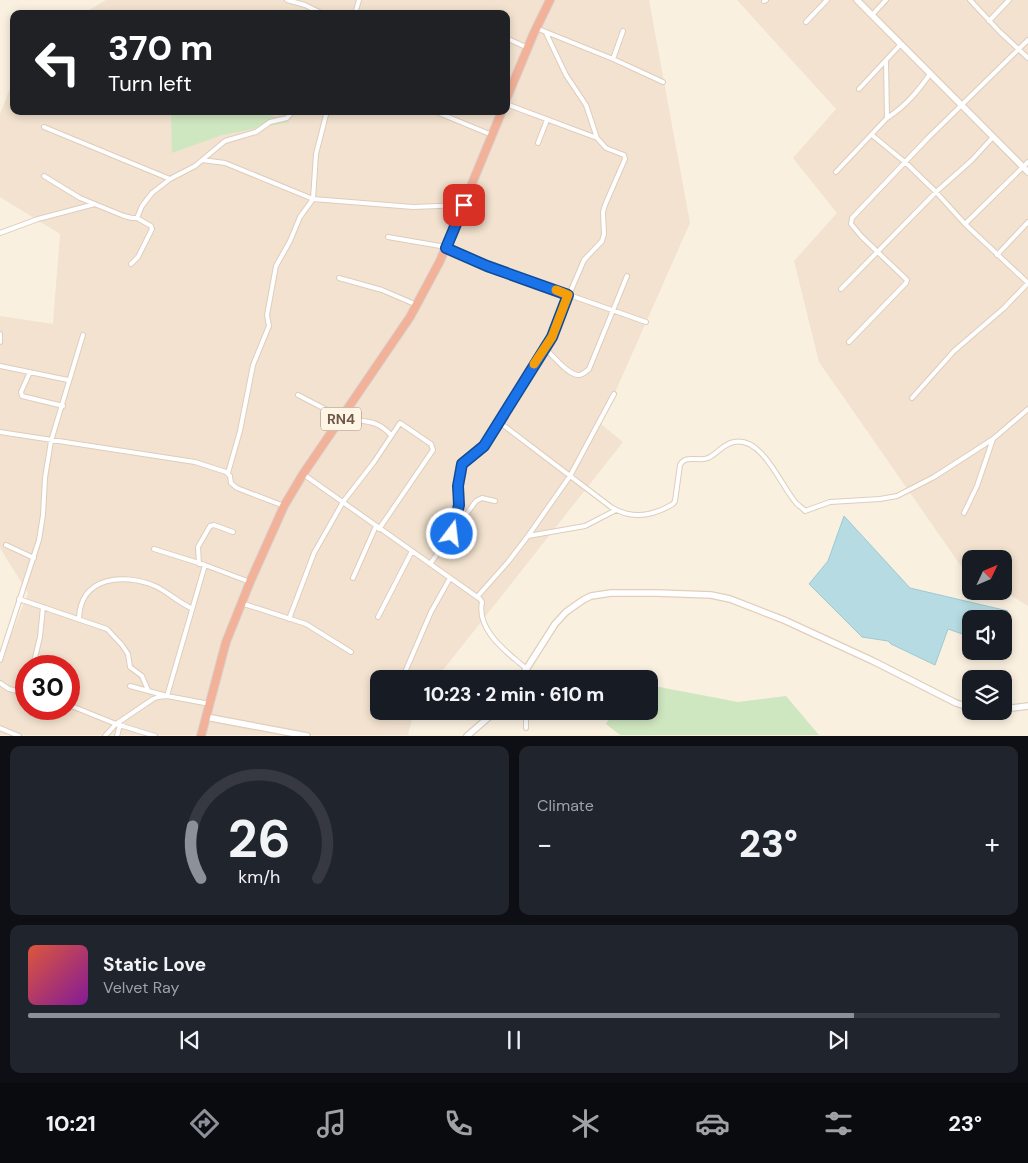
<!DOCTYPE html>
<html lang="en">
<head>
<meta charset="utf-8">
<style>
  :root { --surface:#171b24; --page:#20242c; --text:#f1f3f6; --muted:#9ea1a6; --line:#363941; --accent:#8c9099 }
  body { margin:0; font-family:"DM Sans",sans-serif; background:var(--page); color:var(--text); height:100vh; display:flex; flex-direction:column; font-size:19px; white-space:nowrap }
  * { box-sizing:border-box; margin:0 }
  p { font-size:16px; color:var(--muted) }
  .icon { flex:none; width:28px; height:28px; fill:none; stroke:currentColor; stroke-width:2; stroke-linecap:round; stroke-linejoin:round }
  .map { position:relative; height:736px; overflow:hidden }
  .panel { display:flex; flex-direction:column; gap:10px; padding:10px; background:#0d0f14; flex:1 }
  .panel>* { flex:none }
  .top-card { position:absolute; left:10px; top:10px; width:500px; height:105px; border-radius:10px; box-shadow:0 2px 8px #0003; background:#202124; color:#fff; overflow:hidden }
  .needle { width:32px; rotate:46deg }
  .buttons { position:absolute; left:962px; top:550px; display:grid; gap:10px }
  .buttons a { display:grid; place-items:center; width:50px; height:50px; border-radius:10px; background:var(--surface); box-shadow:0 2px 8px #0003; font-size:25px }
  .speed { position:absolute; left:15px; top:655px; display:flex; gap:10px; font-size:25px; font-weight:700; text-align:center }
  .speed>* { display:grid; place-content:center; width:65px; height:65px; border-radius:50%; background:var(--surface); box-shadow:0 2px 8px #0003; line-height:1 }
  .speed .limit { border:8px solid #d22; background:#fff; color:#111 }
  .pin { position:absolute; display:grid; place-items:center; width:42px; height:42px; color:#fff; margin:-21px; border-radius:10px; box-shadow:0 2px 8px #0006 }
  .me { position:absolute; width:55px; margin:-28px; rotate:15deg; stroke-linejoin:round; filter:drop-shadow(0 0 4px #0008) }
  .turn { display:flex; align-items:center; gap:18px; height:105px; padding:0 15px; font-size:22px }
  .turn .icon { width:65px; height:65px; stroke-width:2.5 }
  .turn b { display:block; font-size:35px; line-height:42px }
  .big { font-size:38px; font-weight:800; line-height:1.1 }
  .panel .widget { flex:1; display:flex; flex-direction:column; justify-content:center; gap:8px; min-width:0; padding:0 18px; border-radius:10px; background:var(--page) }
  .panel .dial { align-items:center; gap:0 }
  .dial svg { height:130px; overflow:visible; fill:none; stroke:var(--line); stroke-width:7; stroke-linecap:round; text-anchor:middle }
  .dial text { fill:var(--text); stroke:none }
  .song { display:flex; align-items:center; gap:15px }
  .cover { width:60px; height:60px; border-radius:8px; background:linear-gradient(135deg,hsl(10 70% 55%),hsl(290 70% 35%)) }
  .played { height:5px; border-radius:2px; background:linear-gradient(90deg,var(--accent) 85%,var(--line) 85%) }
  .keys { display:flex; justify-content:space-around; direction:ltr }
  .heat { display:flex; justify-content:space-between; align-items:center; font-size:28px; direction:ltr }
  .panel .tiles { flex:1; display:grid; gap:10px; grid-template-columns:1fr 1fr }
  .widget:last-child { grid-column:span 2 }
  .trip { position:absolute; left:370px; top:670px; width:288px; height:50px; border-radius:10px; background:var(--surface); box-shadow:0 2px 8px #0003; font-weight:800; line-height:50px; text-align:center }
  .tab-bar { display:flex; height:80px; justify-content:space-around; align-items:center; background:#090b0e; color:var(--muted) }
  .tab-bar .icon { width:35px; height:35px }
  .tab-bar .active { color:var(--accent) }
  .tab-bar b { font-size:22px; color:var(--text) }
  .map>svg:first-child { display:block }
</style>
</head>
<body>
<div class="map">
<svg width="1028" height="736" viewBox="0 0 1028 736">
  <rect width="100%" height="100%" fill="#faf0e0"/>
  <!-- residential -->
  <path fill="#f2e2cf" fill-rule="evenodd" d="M106,0H649L690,223L601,424L623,442L436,679H379V711H414L408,735H0V657H2L28,593L0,548V316L53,324L60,234L0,197V114L14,78V111H506V14H83ZM26,666H69V709H26Z
    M737,0H1028V606L1004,591V559H971V572L961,566L819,362L794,261L837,213L793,158L836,109Z"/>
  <!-- green -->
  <path fill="#cfe7c0" d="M171,111H259L290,122L222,135L172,153Z
    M649,685L738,702L786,696L819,735H620L606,724L613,711H649Z"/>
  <!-- water -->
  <path fill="#b6dbe2" stroke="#9dcad3" d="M844,516L910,588L1008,611L1003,619H971V637L948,629L935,665L891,644L888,641L862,637L809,584L828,561Z"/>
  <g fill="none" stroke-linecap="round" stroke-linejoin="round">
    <!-- street casing -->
    <g stroke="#decdbd" stroke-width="6">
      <path id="street" d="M287,0L305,5L323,14
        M970,0L1000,32L1028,58
        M764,1L766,0
        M355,14L359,0
        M445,14H452
        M872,15L886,0
        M989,21L1009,0
        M806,22L827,0
        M536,28L613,59L623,31
        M506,38L528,48
        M613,59L663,82
        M859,89L901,44
        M506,104L597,138
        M434,111L492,135
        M887,118C906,106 918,91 930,74
        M44,127L170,179
        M872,135L906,163L936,192L965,224L1028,283
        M538,143L547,120
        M202,160L225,163L313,199L413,207L464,205
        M836,172L887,118L886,61
        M44,176L80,198L124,216L132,218H137L151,226L152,229L138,257L131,264
        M137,218L142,206L152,193L170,179L195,166L225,141L256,132L270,122L287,118L293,111
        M965,224L1028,162
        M0,233L38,219L95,204
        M388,237L446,247L487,266L646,322
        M997,255L1028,222
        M339,278L382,290L417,305
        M841,289L936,192L972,160L993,137
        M0,334V342
        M849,342L906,283L907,280L862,237L851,224L852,218L928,138L1028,40
        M545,348C552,355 569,376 579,375C583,375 586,371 589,369L627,276
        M0,366L68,380
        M30,372L21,392L22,396L63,406
        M298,395C312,402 326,410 340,416C361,424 373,416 391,435
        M912,398L954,351L1004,308L1028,283
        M499,422L611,507C632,520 653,516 673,504L675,501L680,465C685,454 699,462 708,458C717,454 723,444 734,442C763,436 781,487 797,504C799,506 803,508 805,511L830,502L880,499L897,496L934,477L993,439
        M0,432L195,462L226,472L230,476L231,483L237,488L284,506
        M228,473L240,431L253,365L269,326L267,315L276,266L290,241L300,217L313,199L316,154L327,111
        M303,474L480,599L482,602C477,626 499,646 516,660C519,663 523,665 525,668C527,670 528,675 529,679
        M964,513L977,486L993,439L1028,409
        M452,534L459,505L458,486L462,464L485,446L551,337L584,260L602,241L604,234L603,212L605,205L625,159L624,155L606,148L597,138L586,105L566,75L546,33
        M528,536L570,476L614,394
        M6,545L34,558
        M154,549L205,565L250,582
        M199,564L198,547L210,526L214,525L233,532
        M430,564L476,501L482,498L495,501
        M353,578L376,526
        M477,597L508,562L528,536L585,526L616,510
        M19,599L107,629L122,645L128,654L130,667L142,676L148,690
        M241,603L306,624L351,652
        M378,617L412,551
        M79,618C81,576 124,573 155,586C168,592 178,602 191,608
        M289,619L314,553L343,502L374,462L400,423L431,444L433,450L379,529
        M0,660L39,540L43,515L45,478L51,441L83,335
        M33,666L40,637L43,607
        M402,679L431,612L450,578
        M0,683L9,689L26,693
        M130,686L167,696L210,704
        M69,705L116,724L155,736
        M0,728L19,736
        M526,728V711
        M105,736L116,724L153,699L158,697L167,696L205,565
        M117,736L120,725"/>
    </g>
    <!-- secondary casing -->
    <g stroke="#e2cebb" stroke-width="8">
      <path id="secondary" d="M857,0L1028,172
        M520,679L555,624L566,612L583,600L591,596L611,593H657L711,595L730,599L784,620L873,661L956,703L971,708
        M1004,709L1028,706
        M206,717L307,736
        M467,736L496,711"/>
    </g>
    <!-- highway casing -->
    <g stroke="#dad3d0" stroke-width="10">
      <path id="highway" d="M506,100L533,35L550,0
        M201,736L226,642L250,582L284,506L303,474L410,317L440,261L502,111"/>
    </g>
    <!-- street -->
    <use href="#street" stroke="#fff" stroke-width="4"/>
    <!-- secondary -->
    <use href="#secondary" stroke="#fff" stroke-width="5.5"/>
    <!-- highway -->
    <use href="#highway" stroke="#f2b199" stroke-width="8"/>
  </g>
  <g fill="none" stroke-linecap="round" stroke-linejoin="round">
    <!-- route casing -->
    <g stroke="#114b97" stroke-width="12">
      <path id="route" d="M452,534L459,505L458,486L462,464L484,446L552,337L568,295L487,266L446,248L464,205"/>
    </g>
    <!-- route -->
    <use href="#route" stroke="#1a73e8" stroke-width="9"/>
    <!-- slow -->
    <path stroke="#f59e0b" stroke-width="9" d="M534,364L552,337L568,295L556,290"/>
  </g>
  <g text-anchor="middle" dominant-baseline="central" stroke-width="4" stroke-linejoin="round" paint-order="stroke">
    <!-- shield labels -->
    <rect fill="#fef5e5" stroke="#9a8678" stroke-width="1" x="321" y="407.5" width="40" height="23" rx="4"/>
    <g font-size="14" font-weight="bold" fill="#6f5749">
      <text x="341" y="419">RN4</text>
    </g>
  </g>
</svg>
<div class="buttons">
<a><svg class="needle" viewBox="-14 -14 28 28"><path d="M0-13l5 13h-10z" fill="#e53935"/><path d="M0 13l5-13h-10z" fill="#9ea1a6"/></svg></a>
<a><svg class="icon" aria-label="sound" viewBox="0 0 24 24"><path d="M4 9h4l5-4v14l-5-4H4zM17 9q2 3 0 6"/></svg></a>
<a><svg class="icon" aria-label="layers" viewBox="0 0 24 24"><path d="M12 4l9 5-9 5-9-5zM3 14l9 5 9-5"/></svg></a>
</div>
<div class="speed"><div class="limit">30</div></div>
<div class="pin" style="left:464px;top:205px;background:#d93025"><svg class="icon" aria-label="arrive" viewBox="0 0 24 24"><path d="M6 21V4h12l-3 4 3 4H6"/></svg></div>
<svg class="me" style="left:452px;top:534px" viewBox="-20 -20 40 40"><circle r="17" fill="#1a73e8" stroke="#fff" stroke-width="3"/><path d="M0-11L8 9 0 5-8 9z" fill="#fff"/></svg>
<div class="trip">10:23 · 2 min · 610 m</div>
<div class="top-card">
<div class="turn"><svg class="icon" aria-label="left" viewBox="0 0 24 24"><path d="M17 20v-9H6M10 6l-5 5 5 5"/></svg><div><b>370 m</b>Turn left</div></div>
</div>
</div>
<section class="panel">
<div class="tiles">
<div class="widget dial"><svg viewBox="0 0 100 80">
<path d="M14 69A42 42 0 1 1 86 69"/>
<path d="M14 69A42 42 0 0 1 9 37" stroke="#8c9099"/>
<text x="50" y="56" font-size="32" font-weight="700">26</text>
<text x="50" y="72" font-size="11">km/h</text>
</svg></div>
<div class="widget"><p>Climate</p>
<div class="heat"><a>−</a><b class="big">23°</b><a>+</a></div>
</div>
<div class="widget">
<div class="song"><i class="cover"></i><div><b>Static Love</b><p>Velvet Ray</p></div></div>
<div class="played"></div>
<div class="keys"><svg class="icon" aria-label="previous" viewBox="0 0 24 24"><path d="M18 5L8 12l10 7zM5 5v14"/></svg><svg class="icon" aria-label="pause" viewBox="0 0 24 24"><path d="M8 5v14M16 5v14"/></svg><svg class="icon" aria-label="next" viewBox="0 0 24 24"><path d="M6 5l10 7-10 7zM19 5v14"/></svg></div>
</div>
</div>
</section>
<nav class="tab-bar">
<b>10:21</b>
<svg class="icon active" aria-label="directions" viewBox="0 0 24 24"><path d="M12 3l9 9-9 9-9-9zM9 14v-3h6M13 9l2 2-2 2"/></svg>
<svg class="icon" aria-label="music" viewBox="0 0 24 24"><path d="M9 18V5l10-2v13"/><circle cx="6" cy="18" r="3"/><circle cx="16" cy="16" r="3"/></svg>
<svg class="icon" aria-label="phone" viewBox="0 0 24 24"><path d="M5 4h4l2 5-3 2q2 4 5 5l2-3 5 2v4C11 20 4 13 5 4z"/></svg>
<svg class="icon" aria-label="climate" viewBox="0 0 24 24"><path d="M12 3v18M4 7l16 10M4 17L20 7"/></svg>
<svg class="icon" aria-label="car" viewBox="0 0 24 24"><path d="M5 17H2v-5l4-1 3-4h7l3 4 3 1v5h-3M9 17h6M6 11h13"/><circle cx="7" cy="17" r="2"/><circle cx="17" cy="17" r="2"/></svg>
<svg class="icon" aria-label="filters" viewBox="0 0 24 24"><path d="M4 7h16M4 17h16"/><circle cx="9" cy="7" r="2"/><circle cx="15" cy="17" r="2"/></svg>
<b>23°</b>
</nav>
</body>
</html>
